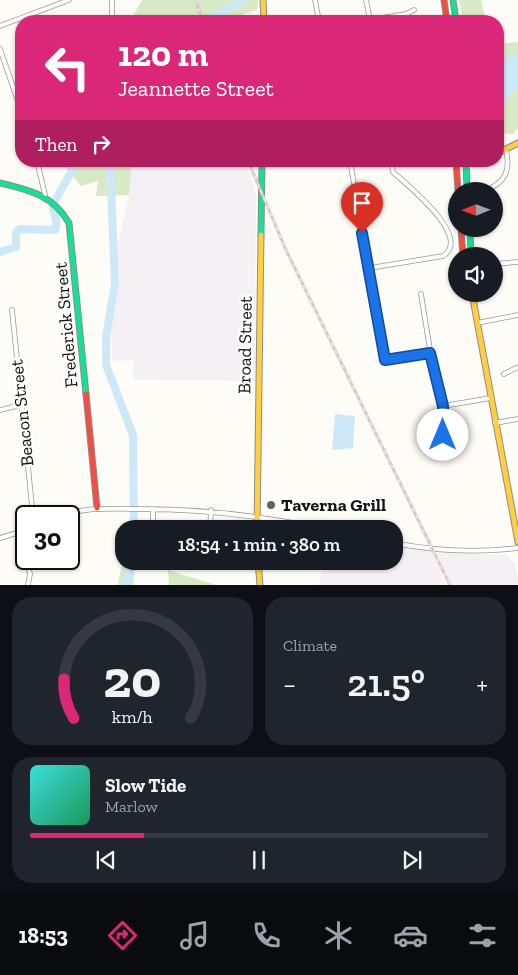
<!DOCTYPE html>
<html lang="en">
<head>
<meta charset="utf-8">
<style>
  :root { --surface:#171b24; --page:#20242c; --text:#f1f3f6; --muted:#9ea1a6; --line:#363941; --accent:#db2777 }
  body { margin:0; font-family:"Zilla Slab",serif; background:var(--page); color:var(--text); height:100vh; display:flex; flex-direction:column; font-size:19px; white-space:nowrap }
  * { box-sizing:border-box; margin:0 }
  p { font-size:16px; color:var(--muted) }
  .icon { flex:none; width:28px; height:28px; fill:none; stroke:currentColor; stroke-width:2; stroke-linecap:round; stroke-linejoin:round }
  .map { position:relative; height:585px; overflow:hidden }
  .sheet { display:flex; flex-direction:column; gap:12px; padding:12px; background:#0d0f14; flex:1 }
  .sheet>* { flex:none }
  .hud { position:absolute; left:15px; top:15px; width:489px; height:152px; border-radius:20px; box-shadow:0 1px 4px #0004; background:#db2777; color:#fff; overflow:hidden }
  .needle { width:32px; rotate:269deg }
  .tools { position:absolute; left:448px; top:182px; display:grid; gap:10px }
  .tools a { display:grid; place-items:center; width:55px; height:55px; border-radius:50%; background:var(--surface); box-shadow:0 1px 4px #0004; font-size:25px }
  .speed { position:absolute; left:15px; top:505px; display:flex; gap:10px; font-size:25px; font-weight:700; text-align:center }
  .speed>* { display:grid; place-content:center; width:65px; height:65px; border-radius:50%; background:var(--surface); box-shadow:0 1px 4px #0004; line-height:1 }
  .speed .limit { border:2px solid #111; border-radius:8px; background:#fff; color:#111 }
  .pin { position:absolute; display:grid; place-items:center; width:42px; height:42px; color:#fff; margin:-51px -21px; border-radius:50% 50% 50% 0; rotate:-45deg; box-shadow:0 0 5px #0007 }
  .pin .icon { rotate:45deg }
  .me { position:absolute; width:55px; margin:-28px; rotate:0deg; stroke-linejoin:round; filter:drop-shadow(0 0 4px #0008) }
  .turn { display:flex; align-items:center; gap:18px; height:105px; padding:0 20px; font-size:22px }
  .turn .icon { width:65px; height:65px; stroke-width:2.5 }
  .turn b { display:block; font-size:35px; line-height:42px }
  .then { display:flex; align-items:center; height:48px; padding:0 20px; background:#0003; gap:10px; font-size:19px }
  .big { font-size:38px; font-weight:600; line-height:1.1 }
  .sheet .tile { flex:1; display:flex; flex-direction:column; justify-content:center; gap:8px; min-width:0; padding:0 18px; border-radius:20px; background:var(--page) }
  .sheet .dial { align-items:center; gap:0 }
  .dial svg { height:130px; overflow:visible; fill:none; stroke:var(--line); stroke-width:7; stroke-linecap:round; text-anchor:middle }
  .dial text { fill:var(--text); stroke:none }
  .song { display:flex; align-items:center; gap:15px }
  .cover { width:60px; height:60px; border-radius:8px; background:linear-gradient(135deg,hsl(180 70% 55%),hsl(150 70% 35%)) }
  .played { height:5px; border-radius:2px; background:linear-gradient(90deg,var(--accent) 25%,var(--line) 25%) }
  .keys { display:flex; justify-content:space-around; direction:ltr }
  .heat { display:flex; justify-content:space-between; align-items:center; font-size:28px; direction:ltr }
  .sheet .tiles { flex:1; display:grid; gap:12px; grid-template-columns:1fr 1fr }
  .tile:last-child { grid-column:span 2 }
  .trip { position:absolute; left:115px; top:520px; width:288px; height:50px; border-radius:20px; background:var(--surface); box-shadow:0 1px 4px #0004; font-weight:600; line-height:50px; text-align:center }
  .dock { display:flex; height:80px; justify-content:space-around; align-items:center; background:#090b0e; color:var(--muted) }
  .dock .icon { width:35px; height:35px }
  .dock .active { color:var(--accent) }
  .dock b { font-size:22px; color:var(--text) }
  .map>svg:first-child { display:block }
</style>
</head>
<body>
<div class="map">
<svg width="518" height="585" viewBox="0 0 518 585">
  <rect width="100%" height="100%" fill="#fdfcf7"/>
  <!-- industrial -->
  <path fill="#f5f0f3" d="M132,161H245L256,194L255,381L134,380L133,360L112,361L111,327L119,289L118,243L129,195Z
    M394,545L432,552L446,585H318L326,561H394Z
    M437,553L507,555L515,563L518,585H452Z"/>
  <!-- forest -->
  <path fill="#d8eac5" d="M142,0H258L257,10L224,21H130Z
    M459,0H481L486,21H463Z
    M518,42V128L513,134L498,133V44Z
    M60,161H132L129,195L96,196L98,181L81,186Z
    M124,552V561H136L133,585H118Z
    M168,570L216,585H169Z"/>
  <!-- water -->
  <path fill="#cde8f7" d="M514,52L518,57V89L498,107V70H502L506,57Z
    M335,414L355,416L353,448L332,450Z"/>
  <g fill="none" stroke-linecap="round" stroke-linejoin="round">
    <!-- river -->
    <path stroke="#cde8f7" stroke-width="8" d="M205,21L244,0
      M110,161L115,284L106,337V365L133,435L134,529
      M0,252L16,247V232L20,229L55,230C59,218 53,217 53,207C53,201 73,170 78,161
      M126,585L132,561"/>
    <!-- street casing -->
    <g stroke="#979795" stroke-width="5.5">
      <path id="street" d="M315,0L319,21
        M366,0L370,20
        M112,21V0
        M363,21L406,14L414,10
        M0,26L69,0
        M0,49L21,110
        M37,161L45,195
        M350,161L385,360L430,353
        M485,191C505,182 511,172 506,150
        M494,264L518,262
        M370,268L443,256C473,237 407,185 393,172L391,161
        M421,294L435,381L443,406L442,443
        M12,310L33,516
        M477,323L518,315
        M504,374L518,367
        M443,406L491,398
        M0,410L21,405
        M495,423L518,419
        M61,516C87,506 113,509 140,509C204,509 264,516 326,529
        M153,529V509
        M210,529L211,510
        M20,533L30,574L28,585
        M0,538L26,530
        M394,543C435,551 476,553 518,548"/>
    </g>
    <!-- fast casing -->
    <g stroke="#8e8d8b" stroke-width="7">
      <path id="fast" d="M453,0L456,21
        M466,161L467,191
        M0,183C29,190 53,195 69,223L86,394
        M470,229L471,256
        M261,235L262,161"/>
    </g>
    <!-- slow casing -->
    <g stroke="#8e8d8b" stroke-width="7">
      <path id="slow" d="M263,0L264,21
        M498,153L518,143
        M475,294L473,299L518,542
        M257,529L261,235
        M258,561L260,585"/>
    </g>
    <!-- jam casing -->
    <g stroke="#8e8d8b" stroke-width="7">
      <path id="jam" d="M444,0L447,21
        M456,161L458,191
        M461,229L463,256
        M86,394L97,508"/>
    </g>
    <!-- street -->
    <use href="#street" stroke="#fffffe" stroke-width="4"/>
    <!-- fast -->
    <use href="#fast" stroke="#16e098" stroke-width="5"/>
    <!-- slow -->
    <use href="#slow" stroke="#ffcf43" stroke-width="5"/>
    <!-- jam -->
    <use href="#jam" stroke="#f24e42" stroke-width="5"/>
    <!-- rail casing -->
    <g stroke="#d9c6c7" stroke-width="3">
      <path id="rail" d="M196,0L202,21
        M248,161L286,250L450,585"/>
    </g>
    <!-- rail -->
    <use href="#rail" stroke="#fff" stroke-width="1" stroke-dasharray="4" stroke-linecap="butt"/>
  </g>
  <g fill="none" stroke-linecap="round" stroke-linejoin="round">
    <!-- route casing -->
    <g stroke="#114b97" stroke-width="12">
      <path id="route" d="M362,233L385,360L430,353L443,406V435"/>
    </g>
    <!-- route -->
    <use href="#route" stroke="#1a73e8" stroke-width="9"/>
  </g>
  <!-- markers -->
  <circle fill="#646362" stroke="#fff" stroke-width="2" cx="271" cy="505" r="5"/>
  <g text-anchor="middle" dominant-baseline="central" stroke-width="5" stroke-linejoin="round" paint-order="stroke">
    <!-- street labels -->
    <g font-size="18" fill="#111" stroke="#fff">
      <text transform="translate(66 325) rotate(-95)">Frederick Street</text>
      <text transform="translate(245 345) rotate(-89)">Broad Street</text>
      <text transform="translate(22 413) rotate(-96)">Beacon Street</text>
    </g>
    <!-- poi labels -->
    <g font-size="18" font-weight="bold" fill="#111" stroke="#fff" text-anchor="start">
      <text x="281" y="505">Taverna Grill</text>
    </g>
  </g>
</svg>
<div class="tools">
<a><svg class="needle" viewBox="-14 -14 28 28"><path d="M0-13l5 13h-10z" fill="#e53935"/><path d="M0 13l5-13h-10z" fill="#9ea1a6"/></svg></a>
<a><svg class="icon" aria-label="sound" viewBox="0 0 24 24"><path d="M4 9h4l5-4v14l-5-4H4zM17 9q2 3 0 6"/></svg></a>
</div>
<div class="speed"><div class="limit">30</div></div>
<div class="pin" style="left:362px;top:233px;background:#d93025"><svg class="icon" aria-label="arrive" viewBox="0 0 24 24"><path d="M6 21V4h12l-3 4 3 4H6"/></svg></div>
<svg class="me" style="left:443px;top:435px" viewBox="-20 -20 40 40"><circle r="19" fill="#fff"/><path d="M0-13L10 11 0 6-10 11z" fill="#1a73e8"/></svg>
<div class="trip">18:54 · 1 min · 380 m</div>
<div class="hud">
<div class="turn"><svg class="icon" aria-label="left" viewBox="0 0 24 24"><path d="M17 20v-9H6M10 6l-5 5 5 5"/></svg><div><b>120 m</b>Jeannette Street</div></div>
<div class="then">Then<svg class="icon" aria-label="right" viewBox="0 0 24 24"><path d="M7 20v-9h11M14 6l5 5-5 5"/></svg></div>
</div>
</div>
<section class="sheet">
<div class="tiles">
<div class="tile dial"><svg viewBox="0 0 100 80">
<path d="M14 69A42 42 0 1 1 86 69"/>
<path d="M14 69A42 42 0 0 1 8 45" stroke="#db2777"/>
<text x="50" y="56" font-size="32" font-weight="700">20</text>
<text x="50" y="72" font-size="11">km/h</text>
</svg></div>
<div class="tile"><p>Climate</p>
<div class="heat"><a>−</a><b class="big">21.5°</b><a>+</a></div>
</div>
<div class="tile">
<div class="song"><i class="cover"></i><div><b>Slow Tide</b><p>Marlow</p></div></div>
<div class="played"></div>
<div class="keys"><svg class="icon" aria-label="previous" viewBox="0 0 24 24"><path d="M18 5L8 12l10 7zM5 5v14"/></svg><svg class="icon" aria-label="pause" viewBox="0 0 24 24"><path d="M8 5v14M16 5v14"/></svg><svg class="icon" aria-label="next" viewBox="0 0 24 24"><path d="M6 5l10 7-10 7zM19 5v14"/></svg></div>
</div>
</div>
</section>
<nav class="dock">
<b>18:53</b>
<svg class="icon active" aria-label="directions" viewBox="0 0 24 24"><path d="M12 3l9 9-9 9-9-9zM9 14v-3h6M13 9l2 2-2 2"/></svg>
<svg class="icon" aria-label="music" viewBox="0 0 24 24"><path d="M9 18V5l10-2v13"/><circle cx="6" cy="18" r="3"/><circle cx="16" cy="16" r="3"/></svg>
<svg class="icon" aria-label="phone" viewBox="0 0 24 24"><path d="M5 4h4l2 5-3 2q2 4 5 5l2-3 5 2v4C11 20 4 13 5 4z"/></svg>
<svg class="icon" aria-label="climate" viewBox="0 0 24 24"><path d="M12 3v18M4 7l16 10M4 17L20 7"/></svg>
<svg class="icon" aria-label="car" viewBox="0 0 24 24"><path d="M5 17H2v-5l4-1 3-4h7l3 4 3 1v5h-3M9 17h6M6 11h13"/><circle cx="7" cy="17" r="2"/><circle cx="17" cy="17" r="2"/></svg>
<svg class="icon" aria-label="filters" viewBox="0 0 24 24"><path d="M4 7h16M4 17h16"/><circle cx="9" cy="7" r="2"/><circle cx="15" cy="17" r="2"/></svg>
</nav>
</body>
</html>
